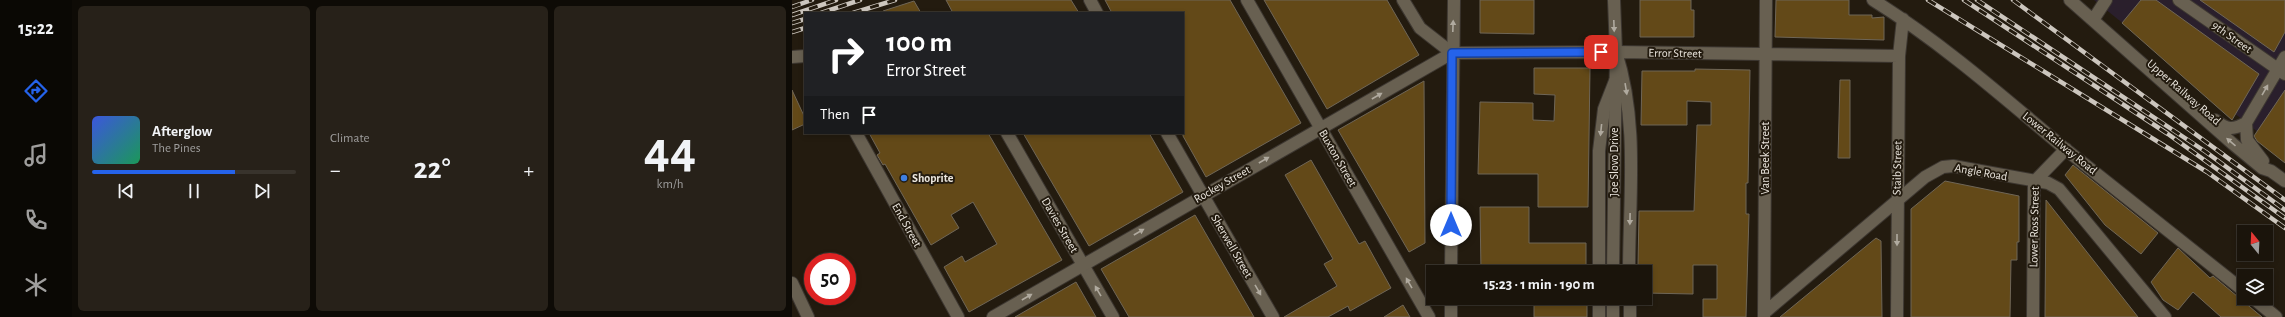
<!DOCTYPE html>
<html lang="en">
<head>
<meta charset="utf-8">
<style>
  :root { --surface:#1a140b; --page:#272119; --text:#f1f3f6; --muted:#9f9e9d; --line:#38332c; --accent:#2563eb }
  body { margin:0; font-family:"Alegreya Sans",sans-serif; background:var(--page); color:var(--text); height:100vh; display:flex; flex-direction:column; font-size:15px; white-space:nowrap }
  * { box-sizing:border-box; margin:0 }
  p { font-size:13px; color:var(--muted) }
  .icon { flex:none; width:22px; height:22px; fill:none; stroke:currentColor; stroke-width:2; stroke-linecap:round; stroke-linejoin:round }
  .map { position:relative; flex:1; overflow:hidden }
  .panel { display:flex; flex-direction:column; gap:6px; padding:6px; background:#0e0b06; width:720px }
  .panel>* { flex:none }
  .guide { position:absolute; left:12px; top:12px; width:380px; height:122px; border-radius:0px; box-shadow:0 2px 6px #0003,0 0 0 1px var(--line); background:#202124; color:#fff; overflow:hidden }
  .needle { width:26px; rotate:342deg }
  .tools { position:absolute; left:1445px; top:225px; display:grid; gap:8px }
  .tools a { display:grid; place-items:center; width:36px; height:36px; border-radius:0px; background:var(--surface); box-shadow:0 2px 6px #0003,0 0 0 1px var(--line); font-size:20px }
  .speed { position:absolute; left:12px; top:253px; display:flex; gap:8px; font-size:20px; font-weight:700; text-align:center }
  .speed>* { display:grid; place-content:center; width:52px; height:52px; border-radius:50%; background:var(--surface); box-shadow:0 2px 6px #0003,0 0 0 1px var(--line); line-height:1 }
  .speed .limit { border:6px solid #d22; background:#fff; color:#111 }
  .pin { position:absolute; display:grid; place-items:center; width:34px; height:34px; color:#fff; margin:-17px; border-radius:8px; box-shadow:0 2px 6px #0006 }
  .me { position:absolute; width:44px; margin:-22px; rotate:0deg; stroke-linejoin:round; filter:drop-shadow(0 0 3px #0008) }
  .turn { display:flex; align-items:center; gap:14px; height:84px; padding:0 16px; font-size:18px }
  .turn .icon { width:52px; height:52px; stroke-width:2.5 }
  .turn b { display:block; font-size:28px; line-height:34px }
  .then { display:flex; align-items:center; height:38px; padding:0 16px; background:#0003; gap:8px; font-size:15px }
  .big { font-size:30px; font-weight:700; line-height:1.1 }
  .panel .card { flex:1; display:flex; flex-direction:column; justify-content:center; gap:6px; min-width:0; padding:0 14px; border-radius:6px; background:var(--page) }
  .panel .dial { align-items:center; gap:0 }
  .dial b { font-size:52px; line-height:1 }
  .song { display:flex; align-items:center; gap:12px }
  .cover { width:48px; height:48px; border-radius:6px; background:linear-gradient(135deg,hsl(230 70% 55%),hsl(150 70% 35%)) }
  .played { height:4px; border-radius:2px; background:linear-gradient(90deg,var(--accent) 70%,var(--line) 70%) }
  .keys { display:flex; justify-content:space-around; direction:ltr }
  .heat { display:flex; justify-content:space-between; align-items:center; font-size:22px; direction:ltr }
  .panel .tiles { flex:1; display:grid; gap:6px; grid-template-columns:repeat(3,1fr) }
  .trip { position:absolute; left:634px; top:265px; width:226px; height:40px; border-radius:0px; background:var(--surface); box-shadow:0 2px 6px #0003,0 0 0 1px var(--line); font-weight:700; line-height:40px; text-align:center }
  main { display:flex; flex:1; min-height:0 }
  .dock { display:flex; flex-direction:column; width:72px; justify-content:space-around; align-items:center; background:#0a0804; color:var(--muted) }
  .dock .icon { width:28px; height:28px }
  .dock .active { color:var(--accent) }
  .dock b { font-size:18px; color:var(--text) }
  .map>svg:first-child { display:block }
</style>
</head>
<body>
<main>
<nav class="dock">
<b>15:22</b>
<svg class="icon active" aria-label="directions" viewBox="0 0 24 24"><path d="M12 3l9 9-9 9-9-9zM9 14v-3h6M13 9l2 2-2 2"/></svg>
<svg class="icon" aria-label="music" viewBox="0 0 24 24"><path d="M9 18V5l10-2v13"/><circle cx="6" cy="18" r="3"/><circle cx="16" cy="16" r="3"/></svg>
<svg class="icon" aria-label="phone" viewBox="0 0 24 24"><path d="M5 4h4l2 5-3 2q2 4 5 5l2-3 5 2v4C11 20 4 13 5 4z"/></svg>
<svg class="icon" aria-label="climate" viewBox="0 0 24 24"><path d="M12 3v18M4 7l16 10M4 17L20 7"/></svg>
</nav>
<section class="panel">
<div class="tiles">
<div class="card">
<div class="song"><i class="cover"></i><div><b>Afterglow</b><p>The Pines</p></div></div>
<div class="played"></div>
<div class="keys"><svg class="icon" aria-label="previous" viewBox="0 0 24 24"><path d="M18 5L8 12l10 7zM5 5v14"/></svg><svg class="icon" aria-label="pause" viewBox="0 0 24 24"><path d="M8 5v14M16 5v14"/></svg><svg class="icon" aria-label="next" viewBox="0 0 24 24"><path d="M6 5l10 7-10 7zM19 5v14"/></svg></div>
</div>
<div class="card"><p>Climate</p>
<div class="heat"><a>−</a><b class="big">22°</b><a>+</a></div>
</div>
<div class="card dial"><b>44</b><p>km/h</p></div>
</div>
</section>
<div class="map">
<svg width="1493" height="317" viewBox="0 0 1493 317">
  <rect width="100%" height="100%" fill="#231b0f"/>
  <!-- commercial -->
  <path fill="#2a1f2c" d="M1302,0H1493V154Z"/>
  <!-- building -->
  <path fill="#634918" stroke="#6f6657" d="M154,0H279L287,13H161Z
    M313,0H438L509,123L414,177L391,136V13H320Z
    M472,0H595L627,55L535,109Z
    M688,0H742V34L688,33Z
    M848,0H899V10H902V37H848Z
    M984,0H1057V15H1080V18L1092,17V40L983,37Z
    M1349,0H1364L1467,74L1440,120L1330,23Z
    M1408,0H1493V32L1482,52Z
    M122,1L129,13H91V11Z
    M742,68H798L796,207H746V174H686L688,102L741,103V120L762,121L763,95L742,94Z
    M903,69L958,70L956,183H954V214H957L954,317H911V299H925V265H901V294L853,293V272H848V266H846L847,211H902L905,125H919V102L895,101V125H849L850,71H903Z
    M1048,80H1058V158H1046Z
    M632,81L633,243L617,252L546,130Z
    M0,90L13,118V124L0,130Z
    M1493,90V163L1465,141L1462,136Z
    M77,133H196L270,260L177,312L152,267L170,256L173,262L205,244L181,202L159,215L167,228L139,245L93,164L91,165L85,155L88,153Z
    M231,133H357L391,192L297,246Z
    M519,160L567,244L573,241L599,288L558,311L556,306L536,317H492L545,286L532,264L541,259L493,175Z
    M1281,165L1366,233L1349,254L1313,225L1273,175Z
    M1153,181L1227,196V242H1225V260H1219L1218,317H1119V209Z
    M1254,200L1346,317H1253Z
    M688,207H737V243H794V272H689Z
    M403,215L462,317H337L309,269Z
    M1084,238L1089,241L1090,317H988Z
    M1386,248L1418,278L1421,276L1470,317H1429L1401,292L1386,310L1371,300L1359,282Z
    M284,282L304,317H223Z
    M742,298H795V317H742Z
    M611,305L618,317H592Z"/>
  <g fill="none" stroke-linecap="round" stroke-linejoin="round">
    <!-- street casing -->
    <g stroke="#3d3731" stroke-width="14">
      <path id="street" d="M298,0L305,13
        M455,0L637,317
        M611,0L628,28L660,53
        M1081,0C1150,43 1210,96 1272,148C1332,196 1392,243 1452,291
        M1278,0L1441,144L1470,168L1479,171L1493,181
        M1387,0L1493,74
        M1301,20L1314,0
        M0,57L13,56
        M1423,120C1435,130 1441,130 1454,123
        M64,133L166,317
        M215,133L321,317
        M375,133L481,317
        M1471,161L1455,140L1454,123L1493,57
        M807,272V151L812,109L823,81
        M837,272C837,198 847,123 824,52L1107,56
        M838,298V317
        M1461,298L1484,317
        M972,313L1133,177L1151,167L1161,166L1256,183L1267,189L1373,317
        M807,317V298
        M972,317L974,0
        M1105,317L1107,56L1111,19
        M1241,317L1242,182L1274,149"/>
    </g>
    <!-- secondary casing -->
    <g stroke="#3d3731" stroke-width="14">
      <path id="secondary" d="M659,272L662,0
        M821,272L824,52L822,0
        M0,283L16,317
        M201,317L660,53L824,52
        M659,317V298
        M821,317V298"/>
    </g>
    <!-- street -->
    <use href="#street" stroke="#686051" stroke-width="12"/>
    <!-- secondary -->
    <use href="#secondary" stroke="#686051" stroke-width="12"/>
    <!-- rail casing -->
    <g stroke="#ccc6be" stroke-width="4.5">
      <path id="rail" d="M1136,0L1415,172L1493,228
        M1172,0L1376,134L1493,218
        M1185,0L1414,152L1493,210
        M1221,0L1493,200
        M0,7L20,0
        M29,13L68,0
        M61,13L103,0
        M0,15L44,0
        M0,23L13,19
        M0,32L13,28"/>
    </g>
    <!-- rail -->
    <use href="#rail" stroke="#231b0f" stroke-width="3" stroke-dasharray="9" stroke-linecap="butt"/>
  </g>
  <!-- one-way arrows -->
  <defs><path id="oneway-solid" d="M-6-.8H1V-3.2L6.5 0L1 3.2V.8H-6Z"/></defs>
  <g fill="#b0aa9f">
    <use href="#oneway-solid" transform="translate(661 26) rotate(-88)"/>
    <use href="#oneway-solid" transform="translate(822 26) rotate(88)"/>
    <use href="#oneway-solid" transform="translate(834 89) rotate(81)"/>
    <use href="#oneway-solid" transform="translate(1473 90) rotate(-60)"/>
    <use href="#oneway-solid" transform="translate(585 96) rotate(-30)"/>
    <use href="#oneway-solid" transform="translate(809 130) rotate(96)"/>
    <use href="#oneway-solid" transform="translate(1439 142) rotate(-139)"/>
    <use href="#oneway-solid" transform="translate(472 160) rotate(-30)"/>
    <use href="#oneway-solid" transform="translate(838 219) rotate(91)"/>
    <use href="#oneway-solid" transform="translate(347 232) rotate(-30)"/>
    <use href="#oneway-solid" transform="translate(1105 240) rotate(90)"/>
    <use href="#oneway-solid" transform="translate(617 283) rotate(-120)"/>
    <use href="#oneway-solid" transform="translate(466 290) rotate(60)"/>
    <use href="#oneway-solid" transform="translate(306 291) rotate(-120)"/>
    <use href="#oneway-solid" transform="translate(235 297) rotate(-30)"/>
  </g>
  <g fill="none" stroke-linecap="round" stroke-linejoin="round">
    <!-- route casing -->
    <g stroke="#184099" stroke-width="10">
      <path id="route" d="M659,225L660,53L809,52"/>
    </g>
    <!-- route -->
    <use href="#route" stroke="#2563eb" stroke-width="7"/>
  </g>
  <!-- markers -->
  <circle fill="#3f7fe0" stroke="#231b0f" stroke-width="1.5" cx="112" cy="178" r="4"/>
  <g text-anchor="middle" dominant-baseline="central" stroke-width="4" stroke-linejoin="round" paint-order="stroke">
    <!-- street labels -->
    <g font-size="12" fill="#ebe6de" stroke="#231b0f">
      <text transform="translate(1440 37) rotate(35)">9th Street</text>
      <text transform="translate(883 53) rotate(1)">Error Street</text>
      <text transform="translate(1392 92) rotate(41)">Upper Railway Road</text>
      <text transform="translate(1268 143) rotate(39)">Lower Railway Road</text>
      <text transform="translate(546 158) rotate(60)">Buxton Street</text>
      <text transform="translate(973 158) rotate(-90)">Van Beek Street</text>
      <text transform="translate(822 162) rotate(-90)">Joe Slovo Drive</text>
      <text transform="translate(1105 168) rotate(-89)">Staib Street</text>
      <text transform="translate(1189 172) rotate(10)">Angle Road</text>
      <text transform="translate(430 184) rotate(-30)">Rockey Street</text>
      <text transform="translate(115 225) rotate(61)">End Street</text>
      <text transform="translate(268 225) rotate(60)">Davies Street</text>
      <text transform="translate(1242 227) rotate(-89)">Lower Ross Street</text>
      <text transform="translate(440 246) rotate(60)">Sherwell Street</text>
    </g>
    <!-- poi labels -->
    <g font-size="12" font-weight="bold" fill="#ebe6de" stroke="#231b0f" text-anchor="start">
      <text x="120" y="178">Shoprite</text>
    </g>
  </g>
</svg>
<div class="tools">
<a><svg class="needle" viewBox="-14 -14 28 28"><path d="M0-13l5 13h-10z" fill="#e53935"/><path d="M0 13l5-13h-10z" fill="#9f9e9d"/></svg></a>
<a><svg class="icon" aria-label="layers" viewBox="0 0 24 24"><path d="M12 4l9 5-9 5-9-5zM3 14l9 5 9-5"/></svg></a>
</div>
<div class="speed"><div class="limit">50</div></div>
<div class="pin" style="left:809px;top:52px;background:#d93025"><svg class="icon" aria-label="arrive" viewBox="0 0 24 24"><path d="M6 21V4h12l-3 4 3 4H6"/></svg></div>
<svg class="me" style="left:659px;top:225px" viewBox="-20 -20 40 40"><circle r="19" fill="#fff"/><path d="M0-13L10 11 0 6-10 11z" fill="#2563eb"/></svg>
<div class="trip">15:23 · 1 min · 190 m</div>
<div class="guide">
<div class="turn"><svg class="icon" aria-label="right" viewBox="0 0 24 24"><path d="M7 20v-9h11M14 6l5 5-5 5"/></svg><div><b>100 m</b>Error Street</div></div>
<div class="then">Then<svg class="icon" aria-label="arrive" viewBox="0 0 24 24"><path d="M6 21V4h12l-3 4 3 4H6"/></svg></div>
</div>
</div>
</main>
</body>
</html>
